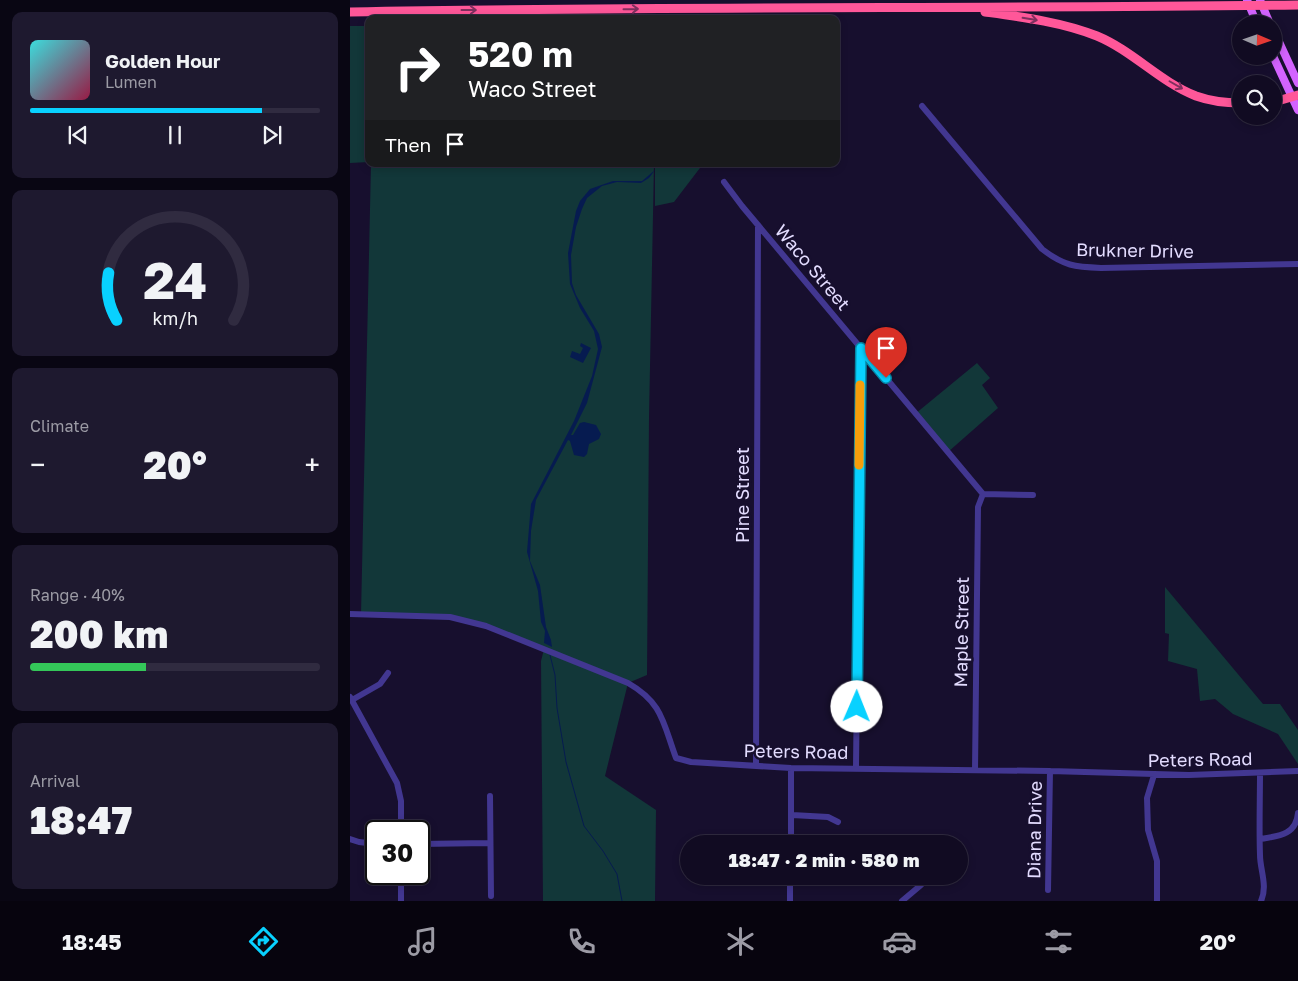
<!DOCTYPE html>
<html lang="en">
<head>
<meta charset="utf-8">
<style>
  :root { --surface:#110b22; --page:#1e192f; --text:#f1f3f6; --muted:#9c9ba5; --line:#302b40; --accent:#08d1ff }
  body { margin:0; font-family:"Golos Text",sans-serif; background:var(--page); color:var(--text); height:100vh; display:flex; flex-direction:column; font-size:19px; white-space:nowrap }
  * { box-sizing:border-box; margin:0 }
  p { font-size:16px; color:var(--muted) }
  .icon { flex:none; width:28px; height:28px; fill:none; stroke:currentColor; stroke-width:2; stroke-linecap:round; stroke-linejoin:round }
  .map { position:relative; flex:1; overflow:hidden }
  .sheet { display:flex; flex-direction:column; gap:12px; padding:12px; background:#090613; width:350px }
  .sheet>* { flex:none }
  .banner { position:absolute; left:15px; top:15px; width:475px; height:152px; border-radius:10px; box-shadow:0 2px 8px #0003,0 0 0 1px var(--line); background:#202124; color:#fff; overflow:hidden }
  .needle { width:32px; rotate:92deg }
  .fabs { position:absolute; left:882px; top:15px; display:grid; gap:10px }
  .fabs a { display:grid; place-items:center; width:50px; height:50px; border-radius:50%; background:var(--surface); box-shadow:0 2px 8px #0003,0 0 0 1px var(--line); font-size:25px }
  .speed { position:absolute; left:15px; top:820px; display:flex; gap:10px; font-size:25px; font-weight:700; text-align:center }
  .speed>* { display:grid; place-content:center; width:65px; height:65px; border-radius:50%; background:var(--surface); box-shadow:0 2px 8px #0003,0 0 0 1px var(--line); line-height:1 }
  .speed .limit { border:2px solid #111; border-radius:8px; background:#fff; color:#111 }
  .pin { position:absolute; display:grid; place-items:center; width:42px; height:42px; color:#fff; margin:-51px -21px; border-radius:50% 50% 50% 0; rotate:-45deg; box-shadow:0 0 5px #0007 }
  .pin .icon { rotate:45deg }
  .me { position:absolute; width:55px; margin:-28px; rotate:1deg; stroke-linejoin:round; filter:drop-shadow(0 0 4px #0008) }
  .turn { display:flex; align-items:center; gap:18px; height:105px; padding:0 20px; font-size:22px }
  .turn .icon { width:65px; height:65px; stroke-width:2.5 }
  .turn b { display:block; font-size:35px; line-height:42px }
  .then { display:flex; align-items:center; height:48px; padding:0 20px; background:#0003; gap:10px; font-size:19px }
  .big { font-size:38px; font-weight:800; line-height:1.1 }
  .sheet .card { flex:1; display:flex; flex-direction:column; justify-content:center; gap:8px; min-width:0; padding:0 18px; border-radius:10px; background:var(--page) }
  .sheet .dial { align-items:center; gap:0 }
  .dial svg { height:130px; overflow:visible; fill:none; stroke:var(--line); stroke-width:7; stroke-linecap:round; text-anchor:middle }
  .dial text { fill:var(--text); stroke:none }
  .song { display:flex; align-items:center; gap:15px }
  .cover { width:60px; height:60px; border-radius:8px; background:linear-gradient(135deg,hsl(180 70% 55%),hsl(340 70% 35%)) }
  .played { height:5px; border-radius:2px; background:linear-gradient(90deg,var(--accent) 80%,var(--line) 80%) }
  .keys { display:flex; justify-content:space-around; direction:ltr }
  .heat { display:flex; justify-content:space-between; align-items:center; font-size:28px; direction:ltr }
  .charge { height:8px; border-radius:4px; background:linear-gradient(90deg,#34c759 40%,var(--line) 0) }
  .trip { position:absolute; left:330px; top:835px; width:288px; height:50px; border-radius:25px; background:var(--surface); box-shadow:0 2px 8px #0003,0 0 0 1px var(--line); font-weight:800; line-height:50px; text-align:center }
  .tab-bar { display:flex; height:80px; justify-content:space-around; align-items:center; background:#07040e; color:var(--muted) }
  .tab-bar .icon { width:35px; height:35px }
  .tab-bar .active { color:var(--accent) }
  .tab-bar b { font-size:22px; color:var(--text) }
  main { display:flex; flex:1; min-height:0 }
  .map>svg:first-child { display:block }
</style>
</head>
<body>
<main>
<section class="sheet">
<div class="card">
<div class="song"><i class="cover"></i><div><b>Golden Hour</b><p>Lumen</p></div></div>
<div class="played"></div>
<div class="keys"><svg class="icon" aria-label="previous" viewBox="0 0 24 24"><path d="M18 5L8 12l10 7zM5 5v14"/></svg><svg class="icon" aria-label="pause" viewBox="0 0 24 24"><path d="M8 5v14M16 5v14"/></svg><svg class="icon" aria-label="next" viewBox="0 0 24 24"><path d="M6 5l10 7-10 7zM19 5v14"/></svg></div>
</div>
<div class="card dial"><svg viewBox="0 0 100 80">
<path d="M14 69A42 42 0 1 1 86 69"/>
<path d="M14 69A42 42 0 0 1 9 40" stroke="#08d1ff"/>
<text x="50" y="56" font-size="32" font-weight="700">24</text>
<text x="50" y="72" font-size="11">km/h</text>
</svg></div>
<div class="card"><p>Climate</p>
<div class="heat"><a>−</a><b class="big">20°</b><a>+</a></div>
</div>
<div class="card"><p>Range · 40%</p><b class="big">200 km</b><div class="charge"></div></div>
<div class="card"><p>Arrival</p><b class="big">18:47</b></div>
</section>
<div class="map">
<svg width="948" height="901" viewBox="0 0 948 901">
  <rect width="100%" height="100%" fill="#170f2e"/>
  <!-- green -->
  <path fill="#123739" d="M0,26H19V162L0,163Z
    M21,164H304L299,418L297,675L278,683L255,776L306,810L305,901H193L191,661L194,649L136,626L100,617L11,614Z
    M305,164H353L324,202L305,206Z
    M627,363L640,378L632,385L648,408L598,452L565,414Z
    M815,587L913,704H930L948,730V764L928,734L883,714L865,699L850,701L847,669L818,661L819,634L815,633Z"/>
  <!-- water -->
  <path fill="#061b50" d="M305,170L299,178L291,183L267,182L252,186L237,198L232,209L226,227L221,255L222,283L226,295L249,334L252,347L237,403L221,435H223L230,423L234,422L246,425L251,434L249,439L239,444L237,454L234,457L224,455L220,441L218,440L186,500L181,531L180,561L190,585L196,627L201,640L202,647L194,643L195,631L191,622L188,591L177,552L181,504L224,421L242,376L248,349L244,331L230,308L220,284L218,253L226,211L230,201L240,189L263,181H292Z
    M231,343L241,348L233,363L220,357L222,351L230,354L233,348L230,346Z"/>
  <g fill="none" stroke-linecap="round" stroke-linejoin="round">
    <!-- stream -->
    <path stroke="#061b50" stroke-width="1" d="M200,655L205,675L207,708L216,762L234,826L253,851L267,874L272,901"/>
    <!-- minor -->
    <path stroke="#423791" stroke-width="6" d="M572,106L692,249C714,266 725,267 751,268L948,264
      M374,182L392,206L633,494L683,495
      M0,614L100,617L136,626L278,683C313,703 313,723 326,758L341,762L441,768L700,771L839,775L948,771
      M0,697L47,783L51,801V831
      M2,700L30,684L38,673
      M406,765L408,225
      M506,767L511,348
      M441,768V844
      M625,770L628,507L633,494
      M910,773C910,800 909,828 910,855C910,870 918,886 911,901
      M804,775L797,798L798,830L807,861V901
      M140,796L141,896
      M442,815L478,817L488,822
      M0,839L9,842L26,844
      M910,839C929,836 946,835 948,813
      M69,844L139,843
      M51,874V901
      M698,890L700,771
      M440,901V876
      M552,901L571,885"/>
    <!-- major -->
    <path stroke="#d363ff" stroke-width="8" d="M897,0L907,24
      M910,0L920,24
      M924,31L948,83
      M923,56L948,110"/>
    <!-- highway -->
    <path stroke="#ff5799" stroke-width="9" d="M0,12C316,6 632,9 948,5
      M635,12C672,17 712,22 747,36C783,51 810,82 846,96C860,101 876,103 891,103
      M924,102L948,95"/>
  </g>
  <!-- one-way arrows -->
  <defs><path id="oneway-shaft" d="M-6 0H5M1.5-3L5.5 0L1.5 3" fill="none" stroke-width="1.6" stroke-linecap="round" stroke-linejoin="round" transform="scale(1.25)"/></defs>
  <g stroke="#7f2f5e">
    <use href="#oneway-shaft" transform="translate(281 9) rotate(-1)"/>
    <use href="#oneway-shaft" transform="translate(119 10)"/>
    <use href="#oneway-shaft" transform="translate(680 19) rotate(9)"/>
    <use href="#oneway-shaft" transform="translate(826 85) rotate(30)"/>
  </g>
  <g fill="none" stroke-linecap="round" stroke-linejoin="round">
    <!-- route casing -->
    <g stroke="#0588a6" stroke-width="12">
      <path id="route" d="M507,707L511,348L536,378"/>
    </g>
    <!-- route -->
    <use href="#route" stroke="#08d1ff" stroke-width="9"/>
    <!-- slow -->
    <path stroke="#f59e0b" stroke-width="9" d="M509,465L510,385"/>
  </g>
  <g text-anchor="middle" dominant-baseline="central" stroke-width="5" stroke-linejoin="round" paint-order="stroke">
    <!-- street labels -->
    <g font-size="18" fill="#e3dcff" stroke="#170f2e">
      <text transform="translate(785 250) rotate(1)">Brukner Drive</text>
      <text transform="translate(463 267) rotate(50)">Waco Street</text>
      <text transform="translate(392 495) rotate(-90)">Pine Street</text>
      <text transform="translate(611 632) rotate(-89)">Maple Street</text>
      <text transform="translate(446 751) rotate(1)">Peters Road</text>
      <text transform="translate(850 759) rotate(-1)">Peters Road</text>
      <text transform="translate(684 830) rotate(-89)">Diana Drive</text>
    </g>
  </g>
</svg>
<div class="fabs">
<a><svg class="needle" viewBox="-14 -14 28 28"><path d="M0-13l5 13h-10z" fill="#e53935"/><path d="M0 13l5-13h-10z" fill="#9c9ba5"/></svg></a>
<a><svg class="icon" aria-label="search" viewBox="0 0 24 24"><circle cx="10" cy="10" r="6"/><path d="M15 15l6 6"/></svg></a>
</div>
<div class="speed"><div class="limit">30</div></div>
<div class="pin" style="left:536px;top:378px;background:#d93025"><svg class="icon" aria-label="arrive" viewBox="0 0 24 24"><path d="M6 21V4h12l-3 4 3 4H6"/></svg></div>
<svg class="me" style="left:507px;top:707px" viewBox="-20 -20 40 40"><circle r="19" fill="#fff"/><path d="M0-13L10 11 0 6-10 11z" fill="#08d1ff"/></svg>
<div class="trip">18:47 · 2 min · 580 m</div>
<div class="banner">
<div class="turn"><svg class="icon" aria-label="right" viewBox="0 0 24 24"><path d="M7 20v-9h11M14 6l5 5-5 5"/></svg><div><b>520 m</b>Waco Street</div></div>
<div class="then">Then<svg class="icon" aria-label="arrive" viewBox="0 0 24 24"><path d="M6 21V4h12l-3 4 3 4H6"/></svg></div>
</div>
</div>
</main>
<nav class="tab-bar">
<b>18:45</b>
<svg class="icon active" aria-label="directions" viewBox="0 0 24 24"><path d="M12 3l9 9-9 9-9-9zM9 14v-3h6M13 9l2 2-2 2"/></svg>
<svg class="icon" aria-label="music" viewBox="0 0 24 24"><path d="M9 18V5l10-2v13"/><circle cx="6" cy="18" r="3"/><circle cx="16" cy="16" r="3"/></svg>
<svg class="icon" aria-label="phone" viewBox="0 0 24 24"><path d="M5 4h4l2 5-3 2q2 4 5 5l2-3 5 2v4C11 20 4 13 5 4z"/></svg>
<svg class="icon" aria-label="climate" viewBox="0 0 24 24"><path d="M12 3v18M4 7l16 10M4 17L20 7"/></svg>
<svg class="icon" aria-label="car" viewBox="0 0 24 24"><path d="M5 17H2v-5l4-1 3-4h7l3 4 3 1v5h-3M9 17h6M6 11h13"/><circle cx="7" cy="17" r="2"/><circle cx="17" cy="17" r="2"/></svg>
<svg class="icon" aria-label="filters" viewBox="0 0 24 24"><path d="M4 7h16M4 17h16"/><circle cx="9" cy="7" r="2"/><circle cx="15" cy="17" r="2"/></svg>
<b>20°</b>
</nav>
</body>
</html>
